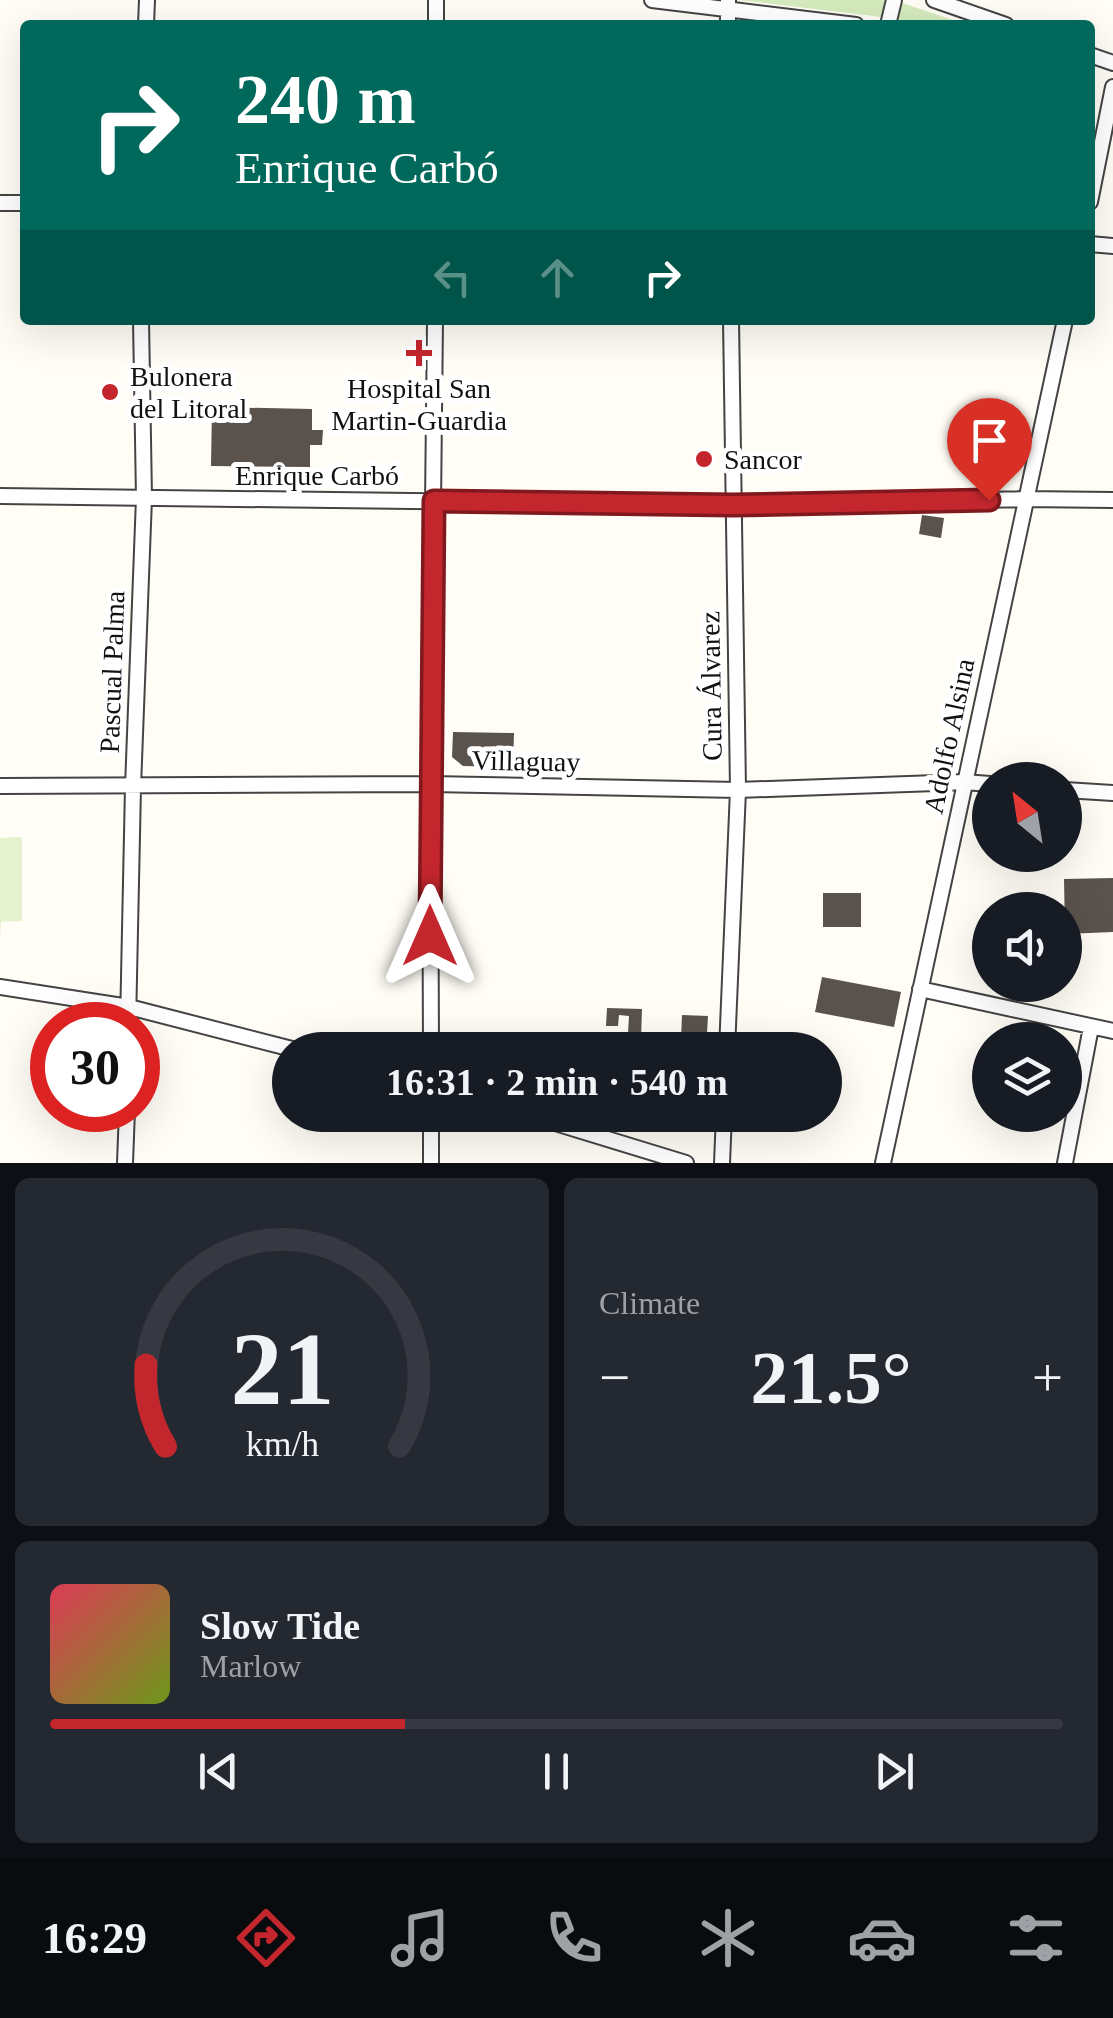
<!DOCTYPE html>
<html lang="en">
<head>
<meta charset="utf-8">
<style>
  :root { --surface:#171b24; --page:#242831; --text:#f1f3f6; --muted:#9ea1a6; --line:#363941; --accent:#c4262e }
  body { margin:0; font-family:"Times New Roman",serif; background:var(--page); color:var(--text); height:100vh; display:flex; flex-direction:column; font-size:38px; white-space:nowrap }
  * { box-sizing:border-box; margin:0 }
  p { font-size:32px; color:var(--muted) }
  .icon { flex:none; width:55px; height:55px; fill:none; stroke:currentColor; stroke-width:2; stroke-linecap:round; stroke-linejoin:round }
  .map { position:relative; height:1163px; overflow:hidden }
  .panel { display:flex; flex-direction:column; gap:15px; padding:15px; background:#0d0f14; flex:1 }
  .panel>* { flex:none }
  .banner { position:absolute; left:20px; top:20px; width:1075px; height:305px; border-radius:10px; box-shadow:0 10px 40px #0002; background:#00695c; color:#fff; overflow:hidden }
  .needle { width:65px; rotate:330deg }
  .fabs { position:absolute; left:972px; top:762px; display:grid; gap:20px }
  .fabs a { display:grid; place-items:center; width:110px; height:110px; border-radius:50%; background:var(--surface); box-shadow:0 10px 40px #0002; font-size:50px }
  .speed { position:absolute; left:30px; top:1002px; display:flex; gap:20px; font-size:50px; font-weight:700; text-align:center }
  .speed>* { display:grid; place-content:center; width:130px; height:130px; border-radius:50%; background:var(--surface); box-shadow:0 10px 40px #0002; line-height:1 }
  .speed .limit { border:15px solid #d22; background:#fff; color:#111 }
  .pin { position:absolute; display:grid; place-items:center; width:85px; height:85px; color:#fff; margin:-102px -42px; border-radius:50% 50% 50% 0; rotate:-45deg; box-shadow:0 0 10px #0007 }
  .pin .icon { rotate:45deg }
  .me { position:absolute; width:110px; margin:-55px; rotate:0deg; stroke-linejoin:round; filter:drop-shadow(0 0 8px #0008) }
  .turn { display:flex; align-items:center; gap:35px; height:210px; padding:0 50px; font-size:45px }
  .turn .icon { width:130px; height:130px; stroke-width:2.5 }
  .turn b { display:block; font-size:70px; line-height:85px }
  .lanes { display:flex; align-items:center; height:95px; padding:0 50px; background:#0003; justify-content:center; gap:50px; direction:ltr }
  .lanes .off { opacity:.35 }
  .big { font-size:75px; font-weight:800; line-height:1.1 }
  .panel .card { flex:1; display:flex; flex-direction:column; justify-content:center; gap:15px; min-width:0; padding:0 35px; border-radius:15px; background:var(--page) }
  .panel .dial { align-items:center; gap:0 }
  .dial svg { height:260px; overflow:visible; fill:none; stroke:var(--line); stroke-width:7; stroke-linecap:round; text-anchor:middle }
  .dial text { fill:var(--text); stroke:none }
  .song { display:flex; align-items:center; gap:30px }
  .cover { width:120px; height:120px; border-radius:15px; background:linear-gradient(135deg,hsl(350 70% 55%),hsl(80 70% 35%)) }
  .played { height:10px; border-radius:5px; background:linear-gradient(90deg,var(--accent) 35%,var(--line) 35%) }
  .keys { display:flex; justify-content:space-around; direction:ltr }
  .heat { display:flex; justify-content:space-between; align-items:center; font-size:55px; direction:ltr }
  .panel .tiles { flex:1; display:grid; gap:15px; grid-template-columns:1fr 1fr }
  .card:last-child { grid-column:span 2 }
  .trip { position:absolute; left:272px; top:1032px; width:570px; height:100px; border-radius:50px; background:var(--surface); box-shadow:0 10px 40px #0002; font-weight:800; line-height:100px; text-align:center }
  .tabs { display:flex; height:160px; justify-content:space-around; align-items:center; background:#090b0e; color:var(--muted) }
  .tabs .icon { width:70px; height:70px }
  .tabs .selected { color:var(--accent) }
  .tabs b { font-size:45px; color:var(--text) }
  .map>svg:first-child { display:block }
</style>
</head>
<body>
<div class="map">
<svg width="1113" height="1163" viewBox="0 0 1113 1163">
  <rect width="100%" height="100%" fill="#fffdf5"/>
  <!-- green -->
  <path fill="#d5ebbd" d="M739,0H883L886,1L882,17Z
    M899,2L962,23V25H898Z"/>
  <!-- pitch -->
  <path fill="#e6f2cf" d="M22,837V921L1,922L0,941V838Z"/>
  <!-- building -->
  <path fill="#5a524d" d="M212,407L312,409V430H323L322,445H310V467L211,466Z
    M922,515L944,518L941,538L919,534Z
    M453,732L514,733L513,767L463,766L452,757Z
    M1113,878V932L1065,934L1064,879Z
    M823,893H861V927H823Z
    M822,977L901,992L894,1027L815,1012Z
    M607,1008L642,1009L641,1039L681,1040L682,1015L708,1016L706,1050H627L629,1016L619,1015L618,1026H606Z"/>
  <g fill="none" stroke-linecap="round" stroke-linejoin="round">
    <!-- minor casing -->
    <g stroke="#444" stroke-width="18">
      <path id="minor" d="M652,0L856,25
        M934,0L1006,25
        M146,25L147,0
        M436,25V0
        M728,25V1
        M888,25L894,0
        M1090,55L1113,63
        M1090,202L1113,87
        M0,203H25
        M1090,244L1113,246
        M0,496L733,505L1025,499L1113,500
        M0,786L430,784L738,790L964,782L990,784
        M1065,790L1113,793
        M0,987L129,1007L296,1050
        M920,989L1113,1031
        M128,1025L133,787L144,498L141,320
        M431,1050L430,784L435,320
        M727,1050L738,790L731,320
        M431,1115V1163
        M529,1115L686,1163
        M125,1163L127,1110
        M722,1163L724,1115
        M883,1163L1065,320
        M1065,1163L1091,1027"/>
    </g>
    <!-- minor -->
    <use href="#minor" stroke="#fff" stroke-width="14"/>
  </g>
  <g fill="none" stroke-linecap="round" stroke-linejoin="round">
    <!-- route casing -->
    <g stroke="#7f191e" stroke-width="25">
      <path id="route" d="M430,936L434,501L733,505L989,500"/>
    </g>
    <!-- route -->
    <use href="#route" stroke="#c4262e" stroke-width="18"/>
  </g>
  <!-- markers -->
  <g fill="#c4262e" stroke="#fff" stroke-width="4">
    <path d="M414 338h10v10h10v10h-10v10h-10v-10h-10v-10h10z"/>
    <circle cx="110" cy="392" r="10"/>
    <circle cx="704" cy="459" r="10"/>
  </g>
  <g text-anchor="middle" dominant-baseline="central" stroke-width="10" stroke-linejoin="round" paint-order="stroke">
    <!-- poi labels -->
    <g font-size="28" fill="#111" stroke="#fff" text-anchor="start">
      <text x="130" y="376">Bulonera<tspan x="130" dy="32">del Litoral</tspan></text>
      <text x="419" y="388" text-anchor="middle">Hospital San<tspan x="419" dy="32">Martin-Guardia</tspan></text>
      <text x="724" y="459">Sancor</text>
    </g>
    <!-- street labels -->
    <g font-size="28" fill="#111" stroke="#fff">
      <text x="317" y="475">Enrique Carbó</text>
      <text transform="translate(112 672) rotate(-88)">Pascual Palma</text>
      <text transform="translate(711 686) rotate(-91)">Cura Álvarez</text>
      <text transform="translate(949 736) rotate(-78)">Adolfo Alsina</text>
      <text transform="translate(526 761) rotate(1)">Villaguay</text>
    </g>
  </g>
</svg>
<div class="fabs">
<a><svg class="needle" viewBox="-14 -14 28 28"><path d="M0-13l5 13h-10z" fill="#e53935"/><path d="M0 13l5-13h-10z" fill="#9ea1a6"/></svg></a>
<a><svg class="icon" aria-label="sound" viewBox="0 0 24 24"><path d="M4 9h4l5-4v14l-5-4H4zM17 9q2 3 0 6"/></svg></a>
<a><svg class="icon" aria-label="layers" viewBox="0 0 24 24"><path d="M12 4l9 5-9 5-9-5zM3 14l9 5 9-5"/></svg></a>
</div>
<div class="speed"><div class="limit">30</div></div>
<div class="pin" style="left:989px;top:500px;background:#d93025"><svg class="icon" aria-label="arrive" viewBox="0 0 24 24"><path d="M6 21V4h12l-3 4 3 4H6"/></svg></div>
<svg class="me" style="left:430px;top:936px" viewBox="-20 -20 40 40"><path d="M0-17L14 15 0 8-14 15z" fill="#c4262e" stroke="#fff" stroke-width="4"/></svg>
<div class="trip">16:31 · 2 min · 540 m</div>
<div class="banner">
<div class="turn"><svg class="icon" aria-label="right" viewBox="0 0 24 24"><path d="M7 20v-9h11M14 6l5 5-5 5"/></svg><div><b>240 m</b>Enrique Carbó</div></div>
<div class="lanes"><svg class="icon off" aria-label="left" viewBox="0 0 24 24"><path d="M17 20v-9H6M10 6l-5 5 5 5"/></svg><svg class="icon off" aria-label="ahead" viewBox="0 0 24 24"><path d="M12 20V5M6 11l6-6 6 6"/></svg><svg class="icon" aria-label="right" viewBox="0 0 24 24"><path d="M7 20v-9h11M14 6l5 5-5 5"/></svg></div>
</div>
</div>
<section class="panel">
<div class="tiles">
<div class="card dial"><svg viewBox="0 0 100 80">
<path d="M14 69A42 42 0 1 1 86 69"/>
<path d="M14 69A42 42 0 0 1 8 44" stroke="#c4262e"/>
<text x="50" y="56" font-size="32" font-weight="700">21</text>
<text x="50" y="72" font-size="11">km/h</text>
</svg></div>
<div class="card"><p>Climate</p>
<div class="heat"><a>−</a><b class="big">21.5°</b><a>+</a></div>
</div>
<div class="card">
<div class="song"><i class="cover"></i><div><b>Slow Tide</b><p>Marlow</p></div></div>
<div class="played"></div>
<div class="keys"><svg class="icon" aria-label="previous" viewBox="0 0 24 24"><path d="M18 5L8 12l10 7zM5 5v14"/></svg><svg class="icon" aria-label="pause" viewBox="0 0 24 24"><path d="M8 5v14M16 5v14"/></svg><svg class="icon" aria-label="next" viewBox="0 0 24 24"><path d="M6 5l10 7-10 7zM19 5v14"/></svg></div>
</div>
</div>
</section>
<nav class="tabs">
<b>16:29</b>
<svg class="icon selected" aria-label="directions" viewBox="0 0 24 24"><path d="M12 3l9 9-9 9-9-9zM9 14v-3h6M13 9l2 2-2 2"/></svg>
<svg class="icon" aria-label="music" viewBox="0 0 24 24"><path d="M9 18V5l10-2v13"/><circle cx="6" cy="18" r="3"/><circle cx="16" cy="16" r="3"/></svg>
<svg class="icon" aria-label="phone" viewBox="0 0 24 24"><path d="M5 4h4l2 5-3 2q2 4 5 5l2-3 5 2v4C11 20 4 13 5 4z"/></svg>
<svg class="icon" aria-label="climate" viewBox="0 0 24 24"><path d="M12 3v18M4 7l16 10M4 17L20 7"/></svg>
<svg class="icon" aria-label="car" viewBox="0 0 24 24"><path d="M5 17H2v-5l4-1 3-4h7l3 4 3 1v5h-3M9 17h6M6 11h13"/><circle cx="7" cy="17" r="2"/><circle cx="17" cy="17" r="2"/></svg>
<svg class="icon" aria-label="filters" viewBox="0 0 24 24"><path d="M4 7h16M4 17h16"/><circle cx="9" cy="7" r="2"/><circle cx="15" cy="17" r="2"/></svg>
</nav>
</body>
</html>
